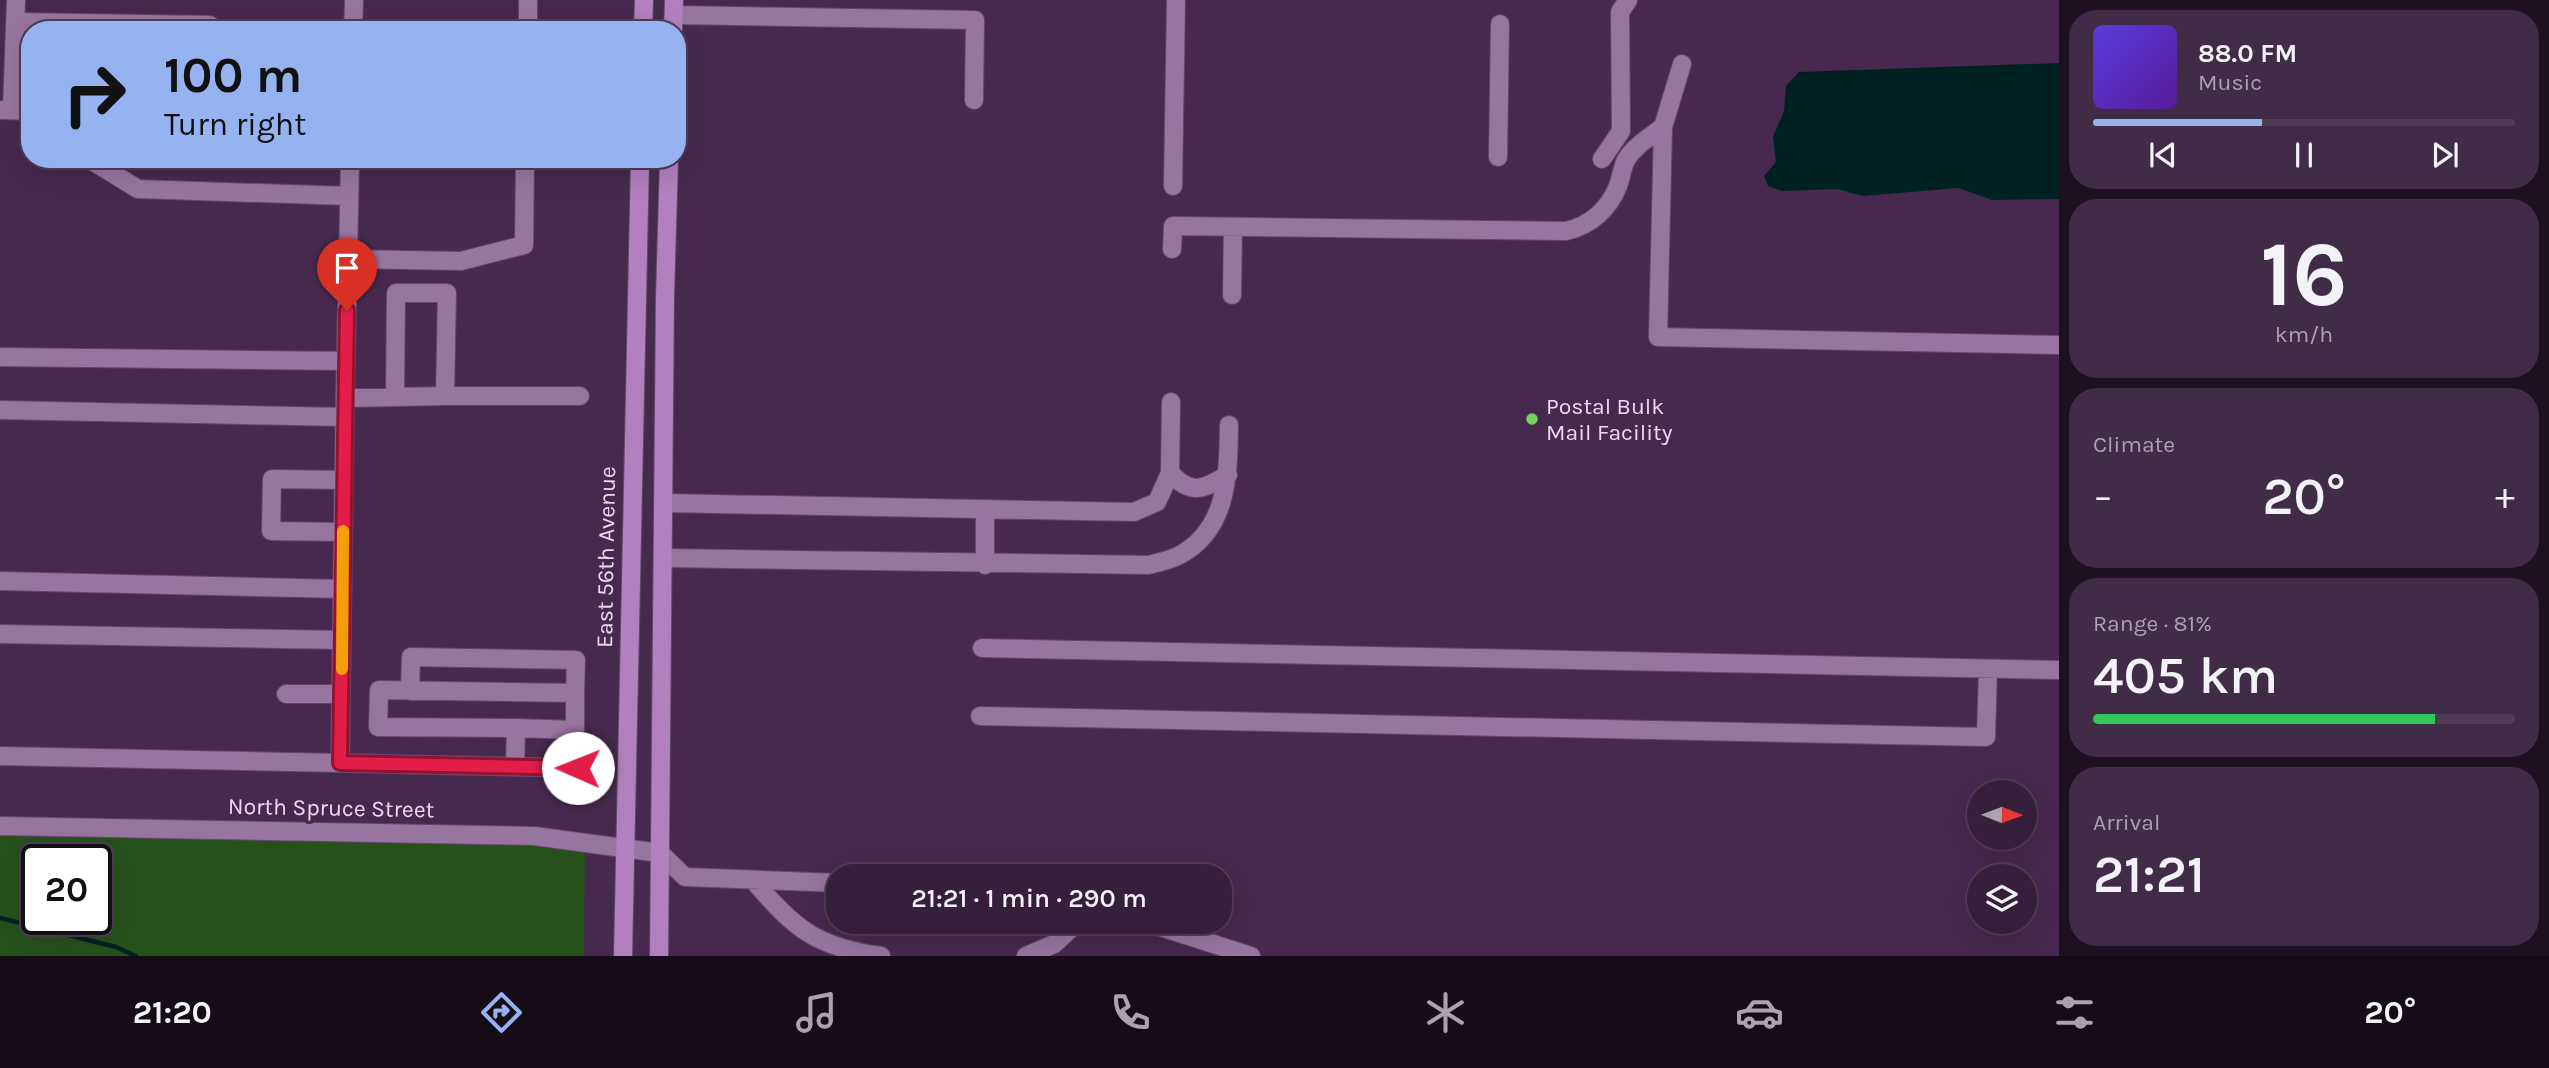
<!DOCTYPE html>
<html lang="en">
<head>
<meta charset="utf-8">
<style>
  :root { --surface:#351f3b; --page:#402c46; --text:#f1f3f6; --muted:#aaa2af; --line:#4f3d55; --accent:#95b2f1 }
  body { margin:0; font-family:Karla,sans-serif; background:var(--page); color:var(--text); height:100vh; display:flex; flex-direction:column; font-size:26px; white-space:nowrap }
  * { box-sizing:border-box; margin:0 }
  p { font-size:23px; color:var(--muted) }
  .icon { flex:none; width:38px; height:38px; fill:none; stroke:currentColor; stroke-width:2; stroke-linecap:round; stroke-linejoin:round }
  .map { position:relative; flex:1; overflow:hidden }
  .sheet { display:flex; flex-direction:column; gap:10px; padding:10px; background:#1d1120; width:490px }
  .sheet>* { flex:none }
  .guide { position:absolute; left:21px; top:21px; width:665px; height:147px; border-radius:28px; box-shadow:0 7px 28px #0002,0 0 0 2px var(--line); background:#95b2f1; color:#111; overflow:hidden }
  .needle { width:46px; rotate:91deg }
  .tools { position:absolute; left:1967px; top:780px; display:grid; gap:14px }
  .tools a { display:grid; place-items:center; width:70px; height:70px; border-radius:50%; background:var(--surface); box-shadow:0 7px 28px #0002,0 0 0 2px var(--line); font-size:35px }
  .speed { position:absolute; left:21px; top:844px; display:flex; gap:14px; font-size:35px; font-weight:700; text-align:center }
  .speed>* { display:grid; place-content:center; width:91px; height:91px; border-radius:50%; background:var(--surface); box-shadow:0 7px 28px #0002,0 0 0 2px var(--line); line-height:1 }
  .speed .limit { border:4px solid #111; border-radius:10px; background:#fff; color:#111 }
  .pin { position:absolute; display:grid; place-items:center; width:60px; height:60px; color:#fff; margin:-72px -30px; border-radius:50% 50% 50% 0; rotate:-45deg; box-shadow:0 0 7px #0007 }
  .pin .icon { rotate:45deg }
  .me { position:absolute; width:77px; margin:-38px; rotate:271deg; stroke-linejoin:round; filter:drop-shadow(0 0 5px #0008) }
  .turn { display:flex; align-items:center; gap:24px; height:147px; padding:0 28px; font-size:32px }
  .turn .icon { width:91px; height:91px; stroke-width:2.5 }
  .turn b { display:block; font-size:49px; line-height:60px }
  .big { font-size:52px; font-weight:600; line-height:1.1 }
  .sheet .card { flex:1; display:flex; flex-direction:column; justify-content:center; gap:10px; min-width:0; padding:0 24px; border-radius:28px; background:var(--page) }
  .sheet .dial { align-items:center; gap:0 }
  .dial b { font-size:91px; line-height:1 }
  .song { display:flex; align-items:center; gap:21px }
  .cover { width:84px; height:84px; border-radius:10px; background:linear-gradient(135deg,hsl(250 70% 55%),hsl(270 70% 35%)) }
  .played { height:7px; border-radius:4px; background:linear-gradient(90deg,var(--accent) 40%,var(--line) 40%) }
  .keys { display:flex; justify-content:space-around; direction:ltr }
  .heat { display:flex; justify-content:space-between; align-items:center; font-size:38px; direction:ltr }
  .charge { height:10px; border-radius:5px; background:linear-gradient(90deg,#34c759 81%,var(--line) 0) }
  .trip { position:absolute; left:826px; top:864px; width:406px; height:70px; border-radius:28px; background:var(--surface); box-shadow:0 7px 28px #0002,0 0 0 2px var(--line); font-weight:600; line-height:70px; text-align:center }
  .menu { display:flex; height:112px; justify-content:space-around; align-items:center; background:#150c18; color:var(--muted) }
  .menu .icon { width:49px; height:49px }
  .menu .active { color:var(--accent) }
  .menu b { font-size:32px; color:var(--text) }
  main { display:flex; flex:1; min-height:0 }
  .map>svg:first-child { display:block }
</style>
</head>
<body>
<main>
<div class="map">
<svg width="2059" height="956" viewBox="0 0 2059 956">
  <rect width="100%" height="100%" fill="#47294f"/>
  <!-- green -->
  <path fill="#26511b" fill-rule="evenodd" d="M0,833L526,843L585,849L584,956H0ZM37,859H96V919H37Z"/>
  <!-- water -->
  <path fill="#002122" d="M2059,63V199L1992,200L1958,188L1863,196L1837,189L1782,191L1768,186L1764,176L1776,162L1773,137L1784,111L1786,86L1799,72Z"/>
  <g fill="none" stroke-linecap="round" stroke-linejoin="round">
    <!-- stream -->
    <path stroke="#002122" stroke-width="4.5" d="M0,918L116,947L136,956"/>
    <!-- minor casing -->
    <g stroke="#624869" stroke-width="20">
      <path id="minor" d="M674,15L975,20L974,100
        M15,22L210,25L215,30
        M353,30L354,0
        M528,30V0
        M1682,64L1663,127L1658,337L2059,345
        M0,110L30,111
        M12,110L16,0
        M1498,157L1500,24
        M89,159L138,189L349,196
        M1602,159L1621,131L1620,12L1628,0
        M1173,186L1176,0
        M1172,249L1173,226L1566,231C1590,226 1609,209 1618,186C1621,178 1622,168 1626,160C1634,146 1650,137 1663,127
        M348,259L350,159
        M1232,295L1233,227
        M0,357L346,361
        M445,396H580
        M395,397L396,293H447L445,396L345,398L348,259L461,261L524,245L525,159
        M345,398L340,763L578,768
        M0,410L345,417
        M1170,473C1192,496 1203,489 1228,475
        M665,503L1134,512L1157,502L1170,473L1171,402
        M343,532L271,531L272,479L344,480
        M664,558L1149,565C1159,562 1171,560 1180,555C1229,528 1228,473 1229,425
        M985,565V510
        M0,581L343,589
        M0,634L342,640
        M982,648L2059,670
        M410,691L411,657L576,660L575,693L379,690L378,727L516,728L515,767
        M286,694H341
        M980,716L1986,737L1988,669
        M516,728L575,730V693
        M0,756L340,763
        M0,826L534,836L660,853L685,877L838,883
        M753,880C795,929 816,947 881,956
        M1145,922L1251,956
        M1026,956L1054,944L1078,922"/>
    </g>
    <!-- major casing -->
    <g stroke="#624869" stroke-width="20">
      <path id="major" d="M643,30L644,0
        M673,30L674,0
        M623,956L640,159
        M659,956L665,297L669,159"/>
    </g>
    <!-- minor -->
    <use href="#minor" stroke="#9875a0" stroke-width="18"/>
    <!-- major -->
    <use href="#major" stroke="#b280be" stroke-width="18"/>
  </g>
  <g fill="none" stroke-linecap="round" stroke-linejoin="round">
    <!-- route casing -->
    <g stroke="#92132f" stroke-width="18">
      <path id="route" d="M347,310L340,763L578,768"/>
    </g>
    <!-- route -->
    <use href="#route" stroke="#e11d48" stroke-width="12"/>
    <!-- slow -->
    <path stroke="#f59e0b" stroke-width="12" d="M342,669L343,531"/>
  </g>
  <!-- markers -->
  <circle fill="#74d25c" stroke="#47294f" stroke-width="2.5" cx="1532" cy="419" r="7"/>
  <g text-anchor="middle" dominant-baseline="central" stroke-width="7" stroke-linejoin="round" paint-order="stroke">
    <!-- poi labels -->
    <g font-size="23" fill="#ebd9f0" stroke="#47294f" text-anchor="start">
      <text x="1546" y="406">Postal Bulk<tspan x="1546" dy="26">Mail Facility</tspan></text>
    </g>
    <!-- street labels -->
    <g font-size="23" fill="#ebd9f0" stroke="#47294f">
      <text transform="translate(606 557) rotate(-89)">East 56th Avenue</text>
      <text transform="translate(331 808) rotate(1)">North Spruce Street</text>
    </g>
  </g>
</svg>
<div class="tools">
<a><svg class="needle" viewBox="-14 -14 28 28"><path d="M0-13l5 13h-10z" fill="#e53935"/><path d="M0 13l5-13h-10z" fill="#aaa2af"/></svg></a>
<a><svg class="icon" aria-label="layers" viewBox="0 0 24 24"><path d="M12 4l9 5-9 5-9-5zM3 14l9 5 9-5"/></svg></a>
</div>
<div class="speed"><div class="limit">20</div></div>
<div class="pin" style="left:347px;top:310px;background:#d93025"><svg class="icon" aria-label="arrive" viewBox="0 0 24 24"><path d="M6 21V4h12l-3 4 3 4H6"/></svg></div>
<svg class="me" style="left:578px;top:768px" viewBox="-20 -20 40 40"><circle r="19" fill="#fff"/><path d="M0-13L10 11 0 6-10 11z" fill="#e11d48"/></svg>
<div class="trip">21:21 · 1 min · 290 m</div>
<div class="guide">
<div class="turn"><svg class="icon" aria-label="right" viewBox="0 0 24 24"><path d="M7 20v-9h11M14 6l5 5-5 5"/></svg><div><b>100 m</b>Turn right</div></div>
</div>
</div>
<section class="sheet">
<div class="card">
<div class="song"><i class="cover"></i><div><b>88.0 FM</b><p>Music</p></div></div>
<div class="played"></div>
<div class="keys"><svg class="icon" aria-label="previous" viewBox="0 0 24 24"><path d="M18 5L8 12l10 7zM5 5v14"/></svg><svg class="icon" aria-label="pause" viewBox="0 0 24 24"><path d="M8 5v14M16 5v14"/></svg><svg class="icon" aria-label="next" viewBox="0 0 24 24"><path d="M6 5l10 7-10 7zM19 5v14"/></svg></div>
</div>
<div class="card dial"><b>16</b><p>km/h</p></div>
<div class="card"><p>Climate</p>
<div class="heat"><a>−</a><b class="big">20°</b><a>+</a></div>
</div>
<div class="card"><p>Range · 81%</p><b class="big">405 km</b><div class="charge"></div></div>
<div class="card"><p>Arrival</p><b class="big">21:21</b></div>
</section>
</main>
<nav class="menu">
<b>21:20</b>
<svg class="icon active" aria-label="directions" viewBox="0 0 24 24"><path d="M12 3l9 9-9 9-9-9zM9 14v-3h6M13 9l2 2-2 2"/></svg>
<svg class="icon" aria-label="music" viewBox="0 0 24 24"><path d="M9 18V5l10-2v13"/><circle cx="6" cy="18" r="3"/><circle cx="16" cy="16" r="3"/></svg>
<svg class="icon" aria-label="phone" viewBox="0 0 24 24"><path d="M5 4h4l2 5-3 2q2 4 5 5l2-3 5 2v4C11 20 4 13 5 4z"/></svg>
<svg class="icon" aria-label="climate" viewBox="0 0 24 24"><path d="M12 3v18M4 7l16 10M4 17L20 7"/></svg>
<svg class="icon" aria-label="car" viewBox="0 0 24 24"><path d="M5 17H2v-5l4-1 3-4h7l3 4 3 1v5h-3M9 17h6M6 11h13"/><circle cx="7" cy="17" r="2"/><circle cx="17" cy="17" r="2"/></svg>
<svg class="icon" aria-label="filters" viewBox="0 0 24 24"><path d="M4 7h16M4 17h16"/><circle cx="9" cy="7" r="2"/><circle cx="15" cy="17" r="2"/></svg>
<b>20°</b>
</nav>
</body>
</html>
